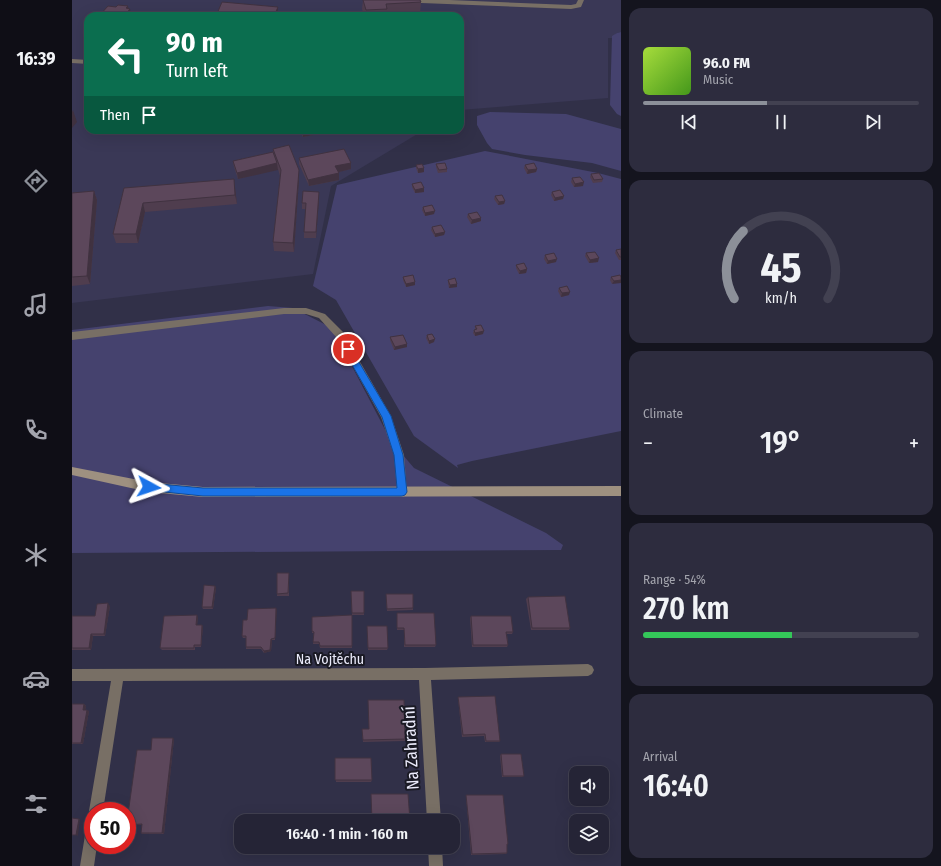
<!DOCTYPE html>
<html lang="en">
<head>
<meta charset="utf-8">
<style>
  :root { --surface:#252436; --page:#2d2c3e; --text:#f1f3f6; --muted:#a3a4ad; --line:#424151; --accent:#8c9099 }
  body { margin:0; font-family:"Fira Sans Condensed",sans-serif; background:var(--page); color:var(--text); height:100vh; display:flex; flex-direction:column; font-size:15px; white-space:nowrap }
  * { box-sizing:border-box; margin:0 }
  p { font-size:13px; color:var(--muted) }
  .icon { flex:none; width:22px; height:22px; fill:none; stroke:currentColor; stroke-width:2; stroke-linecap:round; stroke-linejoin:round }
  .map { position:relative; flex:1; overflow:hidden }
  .drawer { display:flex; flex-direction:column; gap:8px; padding:8px; background:#14141e; width:320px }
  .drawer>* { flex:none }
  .banner { position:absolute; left:12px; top:12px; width:380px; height:122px; border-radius:12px; box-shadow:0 4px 16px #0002,0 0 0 1px var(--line); background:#0b6e4f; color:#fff; overflow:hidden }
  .tools { position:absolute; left:497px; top:766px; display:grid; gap:8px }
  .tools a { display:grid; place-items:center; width:40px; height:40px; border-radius:8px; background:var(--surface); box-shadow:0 4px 16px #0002,0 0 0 1px var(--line); font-size:20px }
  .speed { position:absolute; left:12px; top:802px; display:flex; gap:8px; font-size:20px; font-weight:700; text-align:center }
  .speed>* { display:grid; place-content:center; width:52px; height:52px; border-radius:50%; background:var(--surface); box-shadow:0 4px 16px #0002,0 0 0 1px var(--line); line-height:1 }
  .speed .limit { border:6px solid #d22; background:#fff; color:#111 }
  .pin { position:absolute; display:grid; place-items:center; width:34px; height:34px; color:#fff; margin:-17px; border:2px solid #fff; border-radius:50%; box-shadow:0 1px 4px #0007 }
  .me { position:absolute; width:44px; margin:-22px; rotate:95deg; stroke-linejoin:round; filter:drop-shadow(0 0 3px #0008) }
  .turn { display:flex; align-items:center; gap:14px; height:84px; padding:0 16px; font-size:18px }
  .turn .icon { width:52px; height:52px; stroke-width:2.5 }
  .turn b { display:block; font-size:28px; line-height:34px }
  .then { display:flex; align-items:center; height:38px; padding:0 16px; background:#0003; gap:8px; font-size:15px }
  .big { font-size:30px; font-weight:600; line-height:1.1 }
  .drawer .card { flex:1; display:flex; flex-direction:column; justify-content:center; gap:6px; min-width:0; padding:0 14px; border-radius:12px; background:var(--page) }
  .drawer .dial { align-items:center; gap:0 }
  .dial svg { height:104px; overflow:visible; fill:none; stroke:var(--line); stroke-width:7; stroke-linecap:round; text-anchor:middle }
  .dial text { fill:var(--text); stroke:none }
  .song { display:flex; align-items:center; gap:12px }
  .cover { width:48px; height:48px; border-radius:6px; background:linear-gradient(135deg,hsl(80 70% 55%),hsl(100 70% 35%)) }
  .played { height:4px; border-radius:2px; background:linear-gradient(90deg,var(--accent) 45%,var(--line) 45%) }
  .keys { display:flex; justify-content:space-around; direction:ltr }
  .heat { display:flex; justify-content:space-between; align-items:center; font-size:22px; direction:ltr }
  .charge { height:6px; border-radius:3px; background:linear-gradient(90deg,#34c759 54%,var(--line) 0) }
  .trip { position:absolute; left:162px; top:814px; width:226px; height:40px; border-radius:12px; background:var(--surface); box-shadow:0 4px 16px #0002,0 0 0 1px var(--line); font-weight:600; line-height:40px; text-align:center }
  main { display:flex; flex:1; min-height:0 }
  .dock { display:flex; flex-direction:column; width:72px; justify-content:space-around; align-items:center; background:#0f0e16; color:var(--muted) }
  .dock .icon { width:28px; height:28px }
  .dock .on { color:var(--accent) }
  .dock b { font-size:18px; color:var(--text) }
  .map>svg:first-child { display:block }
</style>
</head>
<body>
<main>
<nav class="dock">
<b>16:39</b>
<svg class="icon on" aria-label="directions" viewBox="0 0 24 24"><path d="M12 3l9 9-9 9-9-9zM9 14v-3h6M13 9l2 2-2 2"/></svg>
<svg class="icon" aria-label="music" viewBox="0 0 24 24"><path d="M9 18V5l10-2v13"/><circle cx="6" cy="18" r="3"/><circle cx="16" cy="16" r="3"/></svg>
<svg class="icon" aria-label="phone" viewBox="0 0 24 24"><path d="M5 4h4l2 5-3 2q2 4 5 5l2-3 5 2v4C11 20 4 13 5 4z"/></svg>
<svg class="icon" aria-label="climate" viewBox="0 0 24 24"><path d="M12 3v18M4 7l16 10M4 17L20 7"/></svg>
<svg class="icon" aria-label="car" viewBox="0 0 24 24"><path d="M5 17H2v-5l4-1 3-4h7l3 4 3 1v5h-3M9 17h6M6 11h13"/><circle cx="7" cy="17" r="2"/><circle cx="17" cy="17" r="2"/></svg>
<svg class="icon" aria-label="filters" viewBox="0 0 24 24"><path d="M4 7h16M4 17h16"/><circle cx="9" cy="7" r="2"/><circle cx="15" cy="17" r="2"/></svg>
</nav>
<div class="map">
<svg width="549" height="866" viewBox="0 0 549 866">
  <rect width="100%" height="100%" fill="#313048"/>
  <!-- built -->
  <path fill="#3a3856" d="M0,0H549V32L545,33L540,38H536V98L388,110V16H16V130H352L259,186L241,274L0,303Z"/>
  <!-- green -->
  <path fill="#45426e" d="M549,32V116L545,114L538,105L540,36L545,33Z
    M418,112L494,114L549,129V171L520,163L453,155L420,149L415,143L405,125V116Z
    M413,151L526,173L549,179V431L400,461L385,465L386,468L342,436L264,300L241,286L265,185Z
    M196,306L221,308L260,328L319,441L342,468L474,533L491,545L489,550L0,553V330Z"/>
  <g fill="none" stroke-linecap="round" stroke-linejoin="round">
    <!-- service -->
    <path fill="#786f65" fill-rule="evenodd" d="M321,0H378L499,5L504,4L506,0H512L509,7L499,9L324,2Z
      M0,59L16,60V64L0,63Z"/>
    <!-- minor -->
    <path fill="#786f65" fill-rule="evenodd" d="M212,308H234L253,314L271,332L319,416L332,455L335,492L334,495L330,497L326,495L325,492L322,455L309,417L265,338L247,318L234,314H212L0,340V332Z
      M516,664L520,666L522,670L520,674L516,676L359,680L369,821H355L347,680L51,681L31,811H21V816L17,811L39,681H0V669L353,668Z
      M21,822V845H25L22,866H8L14,829L16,824Z
      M356,847H370L371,866H357Z"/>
    <!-- secondary -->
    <path fill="#9e9080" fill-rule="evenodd" d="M0,467L77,482L131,487L549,486V496L131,497L77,492L0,475Z"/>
  </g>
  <!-- wall -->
  <path fill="#4f3d4e" d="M291,0H348L349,2L348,14L314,16H292L290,9Z
    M16,30V40L14,33Z
    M227,130H266L231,137Z
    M201,149L227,179L222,252L202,251L201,242L208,176L206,169L166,179L162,167L161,161L201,152Z
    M227,158L279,163V169L266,172L267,173V180L237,186L227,164Z
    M364,164L375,169V172L366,173L364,167Z
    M344,165L352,172L346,173L344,168Z
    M453,165L465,169L464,172L455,174L452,168Z
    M519,174L531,179L530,182L521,183L518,177Z
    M500,178L511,186L502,187L499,182Z
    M340,184L352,192L343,193L340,187Z
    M52,188H163L165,204L73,212L66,243H44L41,234Z
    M22,191L25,200L18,284L0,286V193Z
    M247,192V198L244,238H232V232L234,209H230V203Z
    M480,192L491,199L482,201L479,195Z
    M423,196L433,201L432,204L426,205L422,199Z
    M351,207L362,214L353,216L350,210Z
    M396,214L409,221L399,224L395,217Z
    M360,227L373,232L372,235L363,237L359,230Z
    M549,249V260H547L543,253L544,250Z
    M514,253L526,262L517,263L513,256Z
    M473,255L484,262L475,264L472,259Z
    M444,265L455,269L454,273L447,274L444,268Z
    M548,275L540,284L538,280L539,277Z
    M331,277L343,282V285L334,287L331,280Z
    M376,280L385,284V287L377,288L376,283Z
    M487,288L497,295L489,297L486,291Z
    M403,326L411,334L403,336L401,333L402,330H403Z
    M355,335L362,342L357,344L354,338Z
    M318,337L335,344V347L322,350L318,340Z
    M217,575V596H205V594Z
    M143,586L144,588L141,609H131L130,607Z
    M279,591H292V615H280Z
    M314,594L341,608V610L315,611Z
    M456,597L498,628L497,630H459L454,599Z
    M38,606L33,636H21L19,650H0V616H23Z
    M204,608L203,640H200L199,651L192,653L189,649H174V638H171L170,636L175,620Z
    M325,613L364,645L363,647H332V630H325Z
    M280,615V648H248L247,644H241L242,633H240V617Z
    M399,616L441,632L440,634H435L436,645L435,647H400L398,618Z
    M126,617L125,625H130L131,627L129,647H123V650H90L88,648Z
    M295,626L316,648L315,650H296Z
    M386,697L428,741L427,742H413L412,736L390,737L386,698Z
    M0,704H12L14,706L13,710L17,711L11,744H0Z
    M290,729L333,739V741L291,742Z
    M102,739L92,834H70L69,833L70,825H55L79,750Z
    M429,754L452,776L450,777H430L428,756Z
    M263,758L300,780L299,782H264Z
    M394,795L436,844L435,845V853L434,854L399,855L394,796Z"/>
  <!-- shaded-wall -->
  <path fill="#403240" d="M56,6L57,10L58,9L59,16H52L54,8Z
    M206,7V16H202Z
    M1,110L5,122L0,128V112Z
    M192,130H201L192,132Z
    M231,130H266L231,137Z
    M205,163L206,170L166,179L165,173Z
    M279,163V169L263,173V166Z
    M352,168V172L346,173V169Z
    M465,169L464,172L455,174L456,170Z
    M227,170V179L222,252L221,243Z
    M267,173V180L237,186L236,180Z
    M162,179L163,188L165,204L163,195Z
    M512,182L511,186L502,187L503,184Z
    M352,188V192L343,193V190Z
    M22,191L25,200L18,284L15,276Z
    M247,192V198L244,238V232Z
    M492,196L491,199L482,201L483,198Z
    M433,201L432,204L426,205L427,202Z
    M71,203L73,212L66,243L64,234Z
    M363,211L362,214L353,216V213Z
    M409,218V221L399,224L400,220Z
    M373,232L372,235L363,237V234Z
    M527,258L526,262L517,263L518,260Z
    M485,259L484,262L475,264L476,261Z
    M455,269L454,273L447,274L448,271Z
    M549,280V283L540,284L542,281Z
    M343,282V285L334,287V284Z
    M385,284V287L377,288L378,285Z
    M498,292L497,295L489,297L490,293Z
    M412,331L411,334L403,336V333Z
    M363,339L362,342L357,344V341Z
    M335,344V347L322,350L323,347Z
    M143,586L144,588L141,609L140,607Z
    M36,603L38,606L33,636L32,634Z
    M204,608L205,610L203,640V638Z
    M125,615L126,617L125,627L124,625Z
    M130,625L131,627L129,647V645Z
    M19,634L21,636L19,650L17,648Z
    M199,639L200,640L199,651L192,653V651Z
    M12,704L14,706L13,712L11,710Z
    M15,710L17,711L11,744L9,743Z
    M101,738L102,739L92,834L90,833Z
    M7,819H8L6,836L4,835Z"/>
  <!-- building -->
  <path fill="#5c475b" stroke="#403240" d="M291,0H348L349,2L314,4L315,9L294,10Z
    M150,2L206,7L202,16H144Z
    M46,5L56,6L54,8L58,9L52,16H27L36,6L44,7Z
    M75,12L101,16H72Z
    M217,145L227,170L221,243L201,242L209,170L201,149Z
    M272,149L279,163L263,166L267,173L236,180L227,158Z
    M201,152L205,163L165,173L161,161Z
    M373,163L375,169L367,170L364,164Z
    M462,163L465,169L456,170L453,165Z
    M350,164L352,168L346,169L344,165Z
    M527,173L531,179L522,180L519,174Z
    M508,177L512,182L503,184L500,178Z
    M162,179L163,195L71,203L64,234H41L52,188Z
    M349,182L352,188L343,190L340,184Z
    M488,190L492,196L483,198L480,192Z
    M22,191L15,276L0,277V193Z
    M231,191L247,192L244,232H232L234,203H230Z
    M430,195L433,201L427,202L423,196Z
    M360,205L363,211L353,213L351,207Z
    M405,212L409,218L400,220L396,214Z
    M369,225L373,232L363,234L360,227Z
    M549,249V257H548L544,250Z
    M523,252L527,258L518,260L514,253Z
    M482,253L485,259L476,261L473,255Z
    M452,263L455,269L448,271L444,265Z
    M341,275L343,282L334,284L331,277Z
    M548,275L549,277V280L542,281L539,277Z
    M383,278L385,284L378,285L376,280Z
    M495,286L498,292L490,293L487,288Z
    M409,325L412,331L403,333L402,330L405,329L403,326Z
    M360,334L363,339L357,341L355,335Z
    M331,335L335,344L323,347L318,337Z
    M205,573H217L216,593L205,594Z
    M132,585L143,586L140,607H130Z
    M279,591H292V613H280Z
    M314,594H341V608L315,609Z
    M493,596L498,628H460L456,597Z
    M36,603L32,634H19L17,648H0V616H23L25,604Z
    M204,608L203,638L199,639L198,650L192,651L189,647H174V636H170L171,620H175L176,609Z
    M325,613H362L364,645H333L332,628H325Z
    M125,615L124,625H130L129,645H122V648H88L92,616Z
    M280,615V646H248L247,642H241L242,632L240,631V617Z
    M399,616H439L441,632H434L436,645H401Z
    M295,626H315L316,648H296Z
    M423,696L428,741H414L413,734L391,735L386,697Z
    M296,700H332L333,739L291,740L290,729H297Z
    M0,704H12L11,710H15L9,743H0Z
    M80,738H101L90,833H69L70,824L55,825V821L65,750H79Z
    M429,754H449L452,776H431Z
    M263,758H299L300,780H263Z
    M299,794H336L338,821H300Z
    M394,795H431L436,844H435V853L400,854Z
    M0,818L7,819L4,835H0Z"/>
  <!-- route -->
  <path fill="#1a73e8" stroke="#114b97" d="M276,346L278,347L319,416L331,455L335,492L333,495L330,496H131L73,490L72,487L73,484L77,483L131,488H325L322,455L310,417L271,349Z"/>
  <g text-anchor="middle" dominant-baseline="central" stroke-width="4" stroke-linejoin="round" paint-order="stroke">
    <!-- street labels -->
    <g font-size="14" fill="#ebebfb" stroke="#1a1a24">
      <text x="258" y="659">Na Vojtěchu</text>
    </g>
    <!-- near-street labels -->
    <g font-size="17" fill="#ebebfb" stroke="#1a1a24">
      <text transform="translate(339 748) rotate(-93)">Na Zahradní</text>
    </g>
  </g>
</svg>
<div class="tools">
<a><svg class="icon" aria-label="sound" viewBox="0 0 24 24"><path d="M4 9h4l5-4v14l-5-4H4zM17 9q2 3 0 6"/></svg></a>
<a><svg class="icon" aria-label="layers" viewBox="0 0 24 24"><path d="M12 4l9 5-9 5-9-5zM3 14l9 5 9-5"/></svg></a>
</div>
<div class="speed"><div class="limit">50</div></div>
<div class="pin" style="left:276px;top:349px;background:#d93025"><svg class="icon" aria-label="arrive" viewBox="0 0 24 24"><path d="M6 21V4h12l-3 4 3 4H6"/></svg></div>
<svg class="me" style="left:77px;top:487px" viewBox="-20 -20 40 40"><path d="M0-17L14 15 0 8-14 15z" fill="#1a73e8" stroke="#fff" stroke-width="4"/></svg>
<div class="trip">16:40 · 1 min · 160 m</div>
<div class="banner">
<div class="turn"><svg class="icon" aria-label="left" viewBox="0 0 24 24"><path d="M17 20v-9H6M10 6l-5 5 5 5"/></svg><div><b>90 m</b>Turn left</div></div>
<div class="then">Then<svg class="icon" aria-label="arrive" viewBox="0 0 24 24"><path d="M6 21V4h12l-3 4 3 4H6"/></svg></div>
</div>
</div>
<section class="drawer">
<div class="card">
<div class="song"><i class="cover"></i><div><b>96.0 FM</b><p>Music</p></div></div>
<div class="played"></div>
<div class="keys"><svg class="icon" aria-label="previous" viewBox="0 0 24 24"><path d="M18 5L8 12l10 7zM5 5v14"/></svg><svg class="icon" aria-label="pause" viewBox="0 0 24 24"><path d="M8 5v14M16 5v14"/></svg><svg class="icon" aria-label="next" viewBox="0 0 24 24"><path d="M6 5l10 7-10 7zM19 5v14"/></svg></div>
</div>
<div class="card dial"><svg viewBox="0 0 100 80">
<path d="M14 69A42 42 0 1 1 86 69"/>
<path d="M14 69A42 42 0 0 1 21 17" stroke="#8c9099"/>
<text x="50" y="56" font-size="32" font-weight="700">45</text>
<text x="50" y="72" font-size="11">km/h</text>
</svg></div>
<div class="card"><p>Climate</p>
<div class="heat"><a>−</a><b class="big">19°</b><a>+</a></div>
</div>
<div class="card"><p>Range · 54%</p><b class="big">270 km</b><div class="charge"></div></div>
<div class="card"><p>Arrival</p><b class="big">16:40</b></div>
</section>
</main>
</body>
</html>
